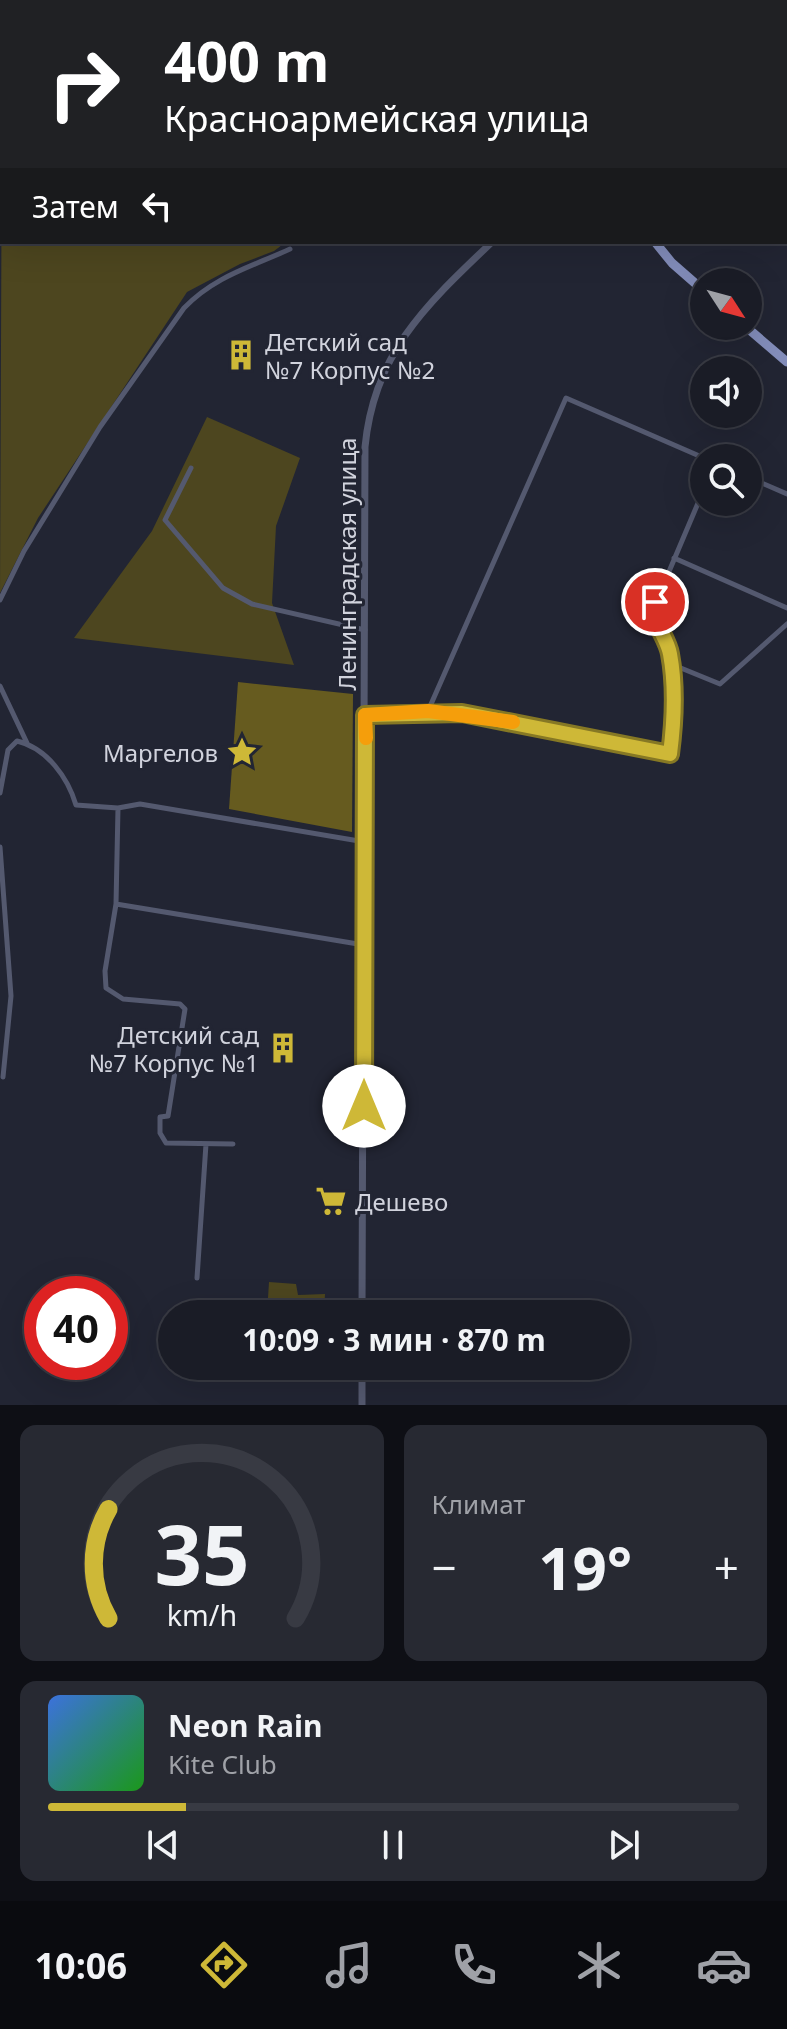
<!DOCTYPE html>
<html lang="ru">
<head>
<meta charset="utf-8">
<style>
  :root { --surface:#1a1c26; --page:#272932; --text:#f1f3f6; --muted:#9fa1a7; --line:#383a43; --accent:#ceb837 }
  body { margin:0; font-family:"Noto Sans",sans-serif; background:var(--page); color:var(--text); height:100vh; display:flex; flex-direction:column; font-size:30px; white-space:nowrap }
  * { box-sizing:border-box; margin:0 }
  p { font-size:26px; color:var(--muted) }
  .icon { flex:none; width:44px; height:44px; fill:none; stroke:currentColor; stroke-width:2; stroke-linecap:round; stroke-linejoin:round }
  .map { position:relative; height:1405px; overflow:hidden }
  .drawer { display:flex; flex-direction:column; gap:20px; padding:20px; background:#0e0f15; flex:1 }
  .drawer>* { flex:none }
  .top-card { position:absolute; left:0px; top:0px; width:788px; height:244px; box-shadow:0 8px 32px #0002,0 0 0 2px var(--line); background:#202124; color:#fff; overflow:hidden }
  .needle { width:52px; rotate:126deg }
  .fabs { position:absolute; left:690px; top:268px; display:grid; gap:16px }
  .fabs a { display:grid; place-items:center; width:72px; height:72px; border-radius:50%; background:var(--surface); box-shadow:0 8px 32px #0002,0 0 0 2px var(--line); font-size:40px }
  .speed { position:absolute; left:24px; top:1276px; display:flex; gap:16px; font-size:40px; font-weight:700; text-align:center }
  .speed>* { display:grid; place-content:center; width:104px; height:104px; border-radius:50%; background:var(--surface); box-shadow:0 8px 32px #0002,0 0 0 2px var(--line); line-height:1 }
  .speed .limit { border:12px solid #d22; background:#fff; color:#111 }
  .pin { position:absolute; display:grid; place-items:center; width:68px; height:68px; color:#fff; margin:-34px; border:4px solid #fff; border-radius:50%; box-shadow:0 2px 8px #0007 }
  .me { position:absolute; width:88px; margin:-44px; rotate:0deg; stroke-linejoin:round; filter:drop-shadow(0 0 6px #0008) }
  .turn { display:flex; align-items:center; gap:28px; height:168px; padding:0 32px; font-size:36px }
  .turn .icon { width:104px; height:104px; stroke-width:2.5 }
  .turn b { display:block; font-size:56px; line-height:68px }
  .then { display:flex; align-items:center; height:76px; padding:0 32px; background:#0003; gap:16px; font-size:30px }
  .big { font-size:60px; font-weight:700; line-height:1.1 }
  .drawer .tile { flex:1; display:flex; flex-direction:column; justify-content:center; gap:12px; min-width:0; padding:0 28px; border-radius:16px; background:var(--page) }
  .drawer .dial { align-items:center; gap:0 }
  .dial svg { height:208px; overflow:visible; fill:none; stroke:var(--line); stroke-width:7; stroke-linecap:round; text-anchor:middle }
  .dial text { fill:var(--text); stroke:none }
  .song { display:flex; align-items:center; gap:24px }
  .cover { width:96px; height:96px; border-radius:12px; background:linear-gradient(135deg,hsl(220 70% 55%),hsl(120 70% 35%)) }
  .played { height:8px; border-radius:4px; background:linear-gradient(90deg,var(--accent) 20%,var(--line) 20%) }
  .keys { display:flex; justify-content:space-around; direction:ltr }
  .heat { display:flex; justify-content:space-between; align-items:center; font-size:44px; direction:ltr }
  .drawer .tiles { flex:1; display:grid; gap:20px; grid-template-columns:1fr 1fr }
  .tile:last-child { grid-column:span 2 }
  .trip { position:absolute; left:158px; top:1300px; width:472px; height:80px; border-radius:40px; background:var(--surface); box-shadow:0 8px 32px #0002,0 0 0 2px var(--line); font-weight:700; line-height:80px; text-align:center }
  .tab-bar { display:flex; height:128px; justify-content:space-around; align-items:center; background:#0a0b0f; color:var(--muted) }
  .tab-bar .icon { width:56px; height:56px }
  .tab-bar .on { color:var(--accent) }
  .tab-bar b { font-size:36px; color:var(--text) }
  .map>svg:first-child { display:block }
</style>
</head>
<body>
<div class="map">
<svg width="787" height="1405" viewBox="0 0 787 1405">
  <rect width="100%" height="100%" fill="#222533"/>
  <!-- green -->
  <path fill="#4d461f" d="M2,97V242H286L274,251L240,264L187,292L38,518L0,593Z
    M207,417L300,458L276,526L272,603L294,665L74,638L152,531Z
    M269,1282L296,1284L298,1295L325,1294L324,1314H267Z"/>
  <!-- forest -->
  <path fill="#665b1f" d="M238,682L353,694L352,832L229,809Z"/>
  <g fill="none" stroke-linecap="round" stroke-linejoin="round">
    <!-- minor -->
    <path stroke="#54596f" stroke-width="5" d="M168,0L178,2
      M498,0L499,2
      M508,2L514,0
      M786,52H787
      M191,468L165,520L223,588L252,604L365,630
      M748,477L787,494
      M674,558L787,608
      M0,600L24,551L100,427L184,308C215,276 251,267 290,249
      M671,664L720,684L787,624
      M0,686L27,743
      M428,711L566,398L704,458
      M365,715L462,713L670,754L673,722L671,658L654,607L704,489
      M0,793L8,750L17,741C47,748 68,778 76,805L118,808L140,804L365,842
      M118,808L116,904L105,971L106,988L123,999L180,1004L185,1009L168,1116L160,1117V1133L166,1143L233,1144
      M0,847L11,996L3,1077
      M116,904L364,945
      M197,1278L206,1144"/>
    <!-- tertiary -->
    <path stroke="#54596f" stroke-width="7" d="M362,1314L365,447C374,352 427,304 492,242
      M362,1405V1366"/>
    <!-- primary -->
    <path stroke="#828cb9" stroke-width="9" d="M456,0L458,2
      M655,242L672,263L704,291
      M745,326L787,362"/>
  </g>
  <g fill="none" stroke-linecap="round" stroke-linejoin="round">
    <!-- route casing -->
    <g stroke="#867824" stroke-width="20">
      <path id="route" d="M364,1106L365,715L462,713L670,754C674,723 676,686 670,654C667,636 650,621 655,602"/>
    </g>
    <!-- route -->
    <use href="#route" stroke="#ceb837" stroke-width="14"/>
    <!-- slow -->
    <path stroke="#f59e0b" stroke-width="14" d="M366,738L365,715L428,711L513,722"/>
  </g>
  <!-- icons -->
  <defs>
    <g id="building-bare" transform="scale(2.4)"><path d="M-4-6H4V6H1V3H-1V6H-4ZM-2.5-4.3h1.7v1.8h-1.7ZM.8-4.3h1.7v1.8H.8ZM-2.5-1h1.7V.8h-1.7ZM.8-1h1.7V.8H.8Z" fill="#ceb837" stroke="#222533" stroke-width="2.5" paint-order="stroke"/></g>
    <g id="sight-bare" transform="scale(2.4)"><path d="M0-6L1.8-2.2L6-1.7L2.9 1.2L3.7 5.4L0 3.3L-3.7 5.4L-2.9 1.2L-6-1.7L-1.8-2.2Z" fill="#ceb837" stroke="#222533" stroke-width="2.5" paint-order="stroke"/></g>
    <g id="supermarket-bare" transform="scale(2.4)"><path d="M-6-5.5h2.5l.6 2H6L4.5 2H-2.5L-4.4-4H-6ZM-1.5 3.2a1.3 1.3 0 1 0 .1 0ZM3 3.2a1.3 1.3 0 1 0 .1 0Z" fill="#ceb837" stroke="#222533" stroke-width="2.5" paint-order="stroke"/></g>
  </defs>
  <g fill-rule="evenodd">
    <use href="#building-bare" x="241" y="355"/>
    <use href="#sight-bare" x="242" y="752"/>
    <use href="#building-bare" x="283" y="1048"/>
    <use href="#supermarket-bare" x="331" y="1201"/>
  </g>
  <g text-anchor="middle" dominant-baseline="central" stroke-width="6" stroke-linejoin="round" paint-order="stroke">
    <!-- poi labels -->
    <g font-size="24" fill="#d1d3dd" stroke="#222533" text-anchor="start">
      <text x="265" y="341">Детский сад<tspan x="265" dy="28">№7 Корпус №2</tspan></text>
      <text x="218" y="752" text-anchor="end">Маргелов</text>
      <text x="259" y="1034" text-anchor="end">Детский сад<tspan x="259" dy="28">№7 Корпус №1</tspan></text>
      <text x="355" y="1201">Дешево</text>
    </g>
    <!-- street labels -->
    <g font-size="24" fill="#d1d3dd" stroke="#222533">
      <text transform="translate(346 564) rotate(-90)">Ленинградская улица</text>
    </g>
  </g>
</svg>
<div class="fabs">
<a><svg class="needle" viewBox="-14 -14 28 28"><path d="M0-13l5 13h-10z" fill="#e53935"/><path d="M0 13l5-13h-10z" fill="#9fa1a7"/></svg></a>
<a><svg class="icon" aria-label="sound" viewBox="0 0 24 24"><path d="M4 9h4l5-4v14l-5-4H4zM17 9q2 3 0 6"/></svg></a>
<a><svg class="icon" aria-label="search" viewBox="0 0 24 24"><circle cx="10" cy="10" r="6"/><path d="M15 15l6 6"/></svg></a>
</div>
<div class="speed"><div class="limit">40</div></div>
<div class="pin" style="left:655px;top:602px;background:#d93025"><svg class="icon" aria-label="arrive" viewBox="0 0 24 24"><path d="M6 21V4h12l-3 4 3 4H6"/></svg></div>
<svg class="me" style="left:364px;top:1106px" viewBox="-20 -20 40 40"><circle r="19" fill="#fff"/><path d="M0-13L10 11 0 6-10 11z" fill="#ceb837"/></svg>
<div class="trip">10:09 · 3 мин · 870 m</div>
<div class="top-card">
<div class="turn"><svg class="icon" aria-label="right" viewBox="0 0 24 24"><path d="M7 20v-9h11M14 6l5 5-5 5"/></svg><div><b>400 m</b>Красноармейская улица</div></div>
<div class="then">Затем<svg class="icon" aria-label="left" viewBox="0 0 24 24"><path d="M17 20v-9H6M10 6l-5 5 5 5"/></svg></div>
</div>
</div>
<section class="drawer">
<div class="tiles">
<div class="tile dial"><svg viewBox="0 0 100 80">
<path d="M14 69A42 42 0 1 1 86 69"/>
<path d="M14 69A42 42 0 0 1 14 27" stroke="#ceb837"/>
<text x="50" y="56" font-size="32" font-weight="700">35</text>
<text x="50" y="72" font-size="11">km/h</text>
</svg></div>
<div class="tile"><p>Климат</p>
<div class="heat"><a>−</a><b class="big">19°</b><a>+</a></div>
</div>
<div class="tile">
<div class="song"><i class="cover"></i><div><b>Neon Rain</b><p>Kite Club</p></div></div>
<div class="played"></div>
<div class="keys"><svg class="icon" aria-label="previous" viewBox="0 0 24 24"><path d="M18 5L8 12l10 7zM5 5v14"/></svg><svg class="icon" aria-label="pause" viewBox="0 0 24 24"><path d="M8 5v14M16 5v14"/></svg><svg class="icon" aria-label="next" viewBox="0 0 24 24"><path d="M6 5l10 7-10 7zM19 5v14"/></svg></div>
</div>
</div>
</section>
<nav class="tab-bar">
<b>10:06</b>
<svg class="icon on" aria-label="directions" viewBox="0 0 24 24"><path d="M12 3l9 9-9 9-9-9zM9 14v-3h6M13 9l2 2-2 2"/></svg>
<svg class="icon" aria-label="music" viewBox="0 0 24 24"><path d="M9 18V5l10-2v13"/><circle cx="6" cy="18" r="3"/><circle cx="16" cy="16" r="3"/></svg>
<svg class="icon" aria-label="phone" viewBox="0 0 24 24"><path d="M5 4h4l2 5-3 2q2 4 5 5l2-3 5 2v4C11 20 4 13 5 4z"/></svg>
<svg class="icon" aria-label="climate" viewBox="0 0 24 24"><path d="M12 3v18M4 7l16 10M4 17L20 7"/></svg>
<svg class="icon" aria-label="car" viewBox="0 0 24 24"><path d="M5 17H2v-5l4-1 3-4h7l3 4 3 1v5h-3M9 17h6M6 11h13"/><circle cx="7" cy="17" r="2"/><circle cx="17" cy="17" r="2"/></svg>
</nav>
</body>
</html>
